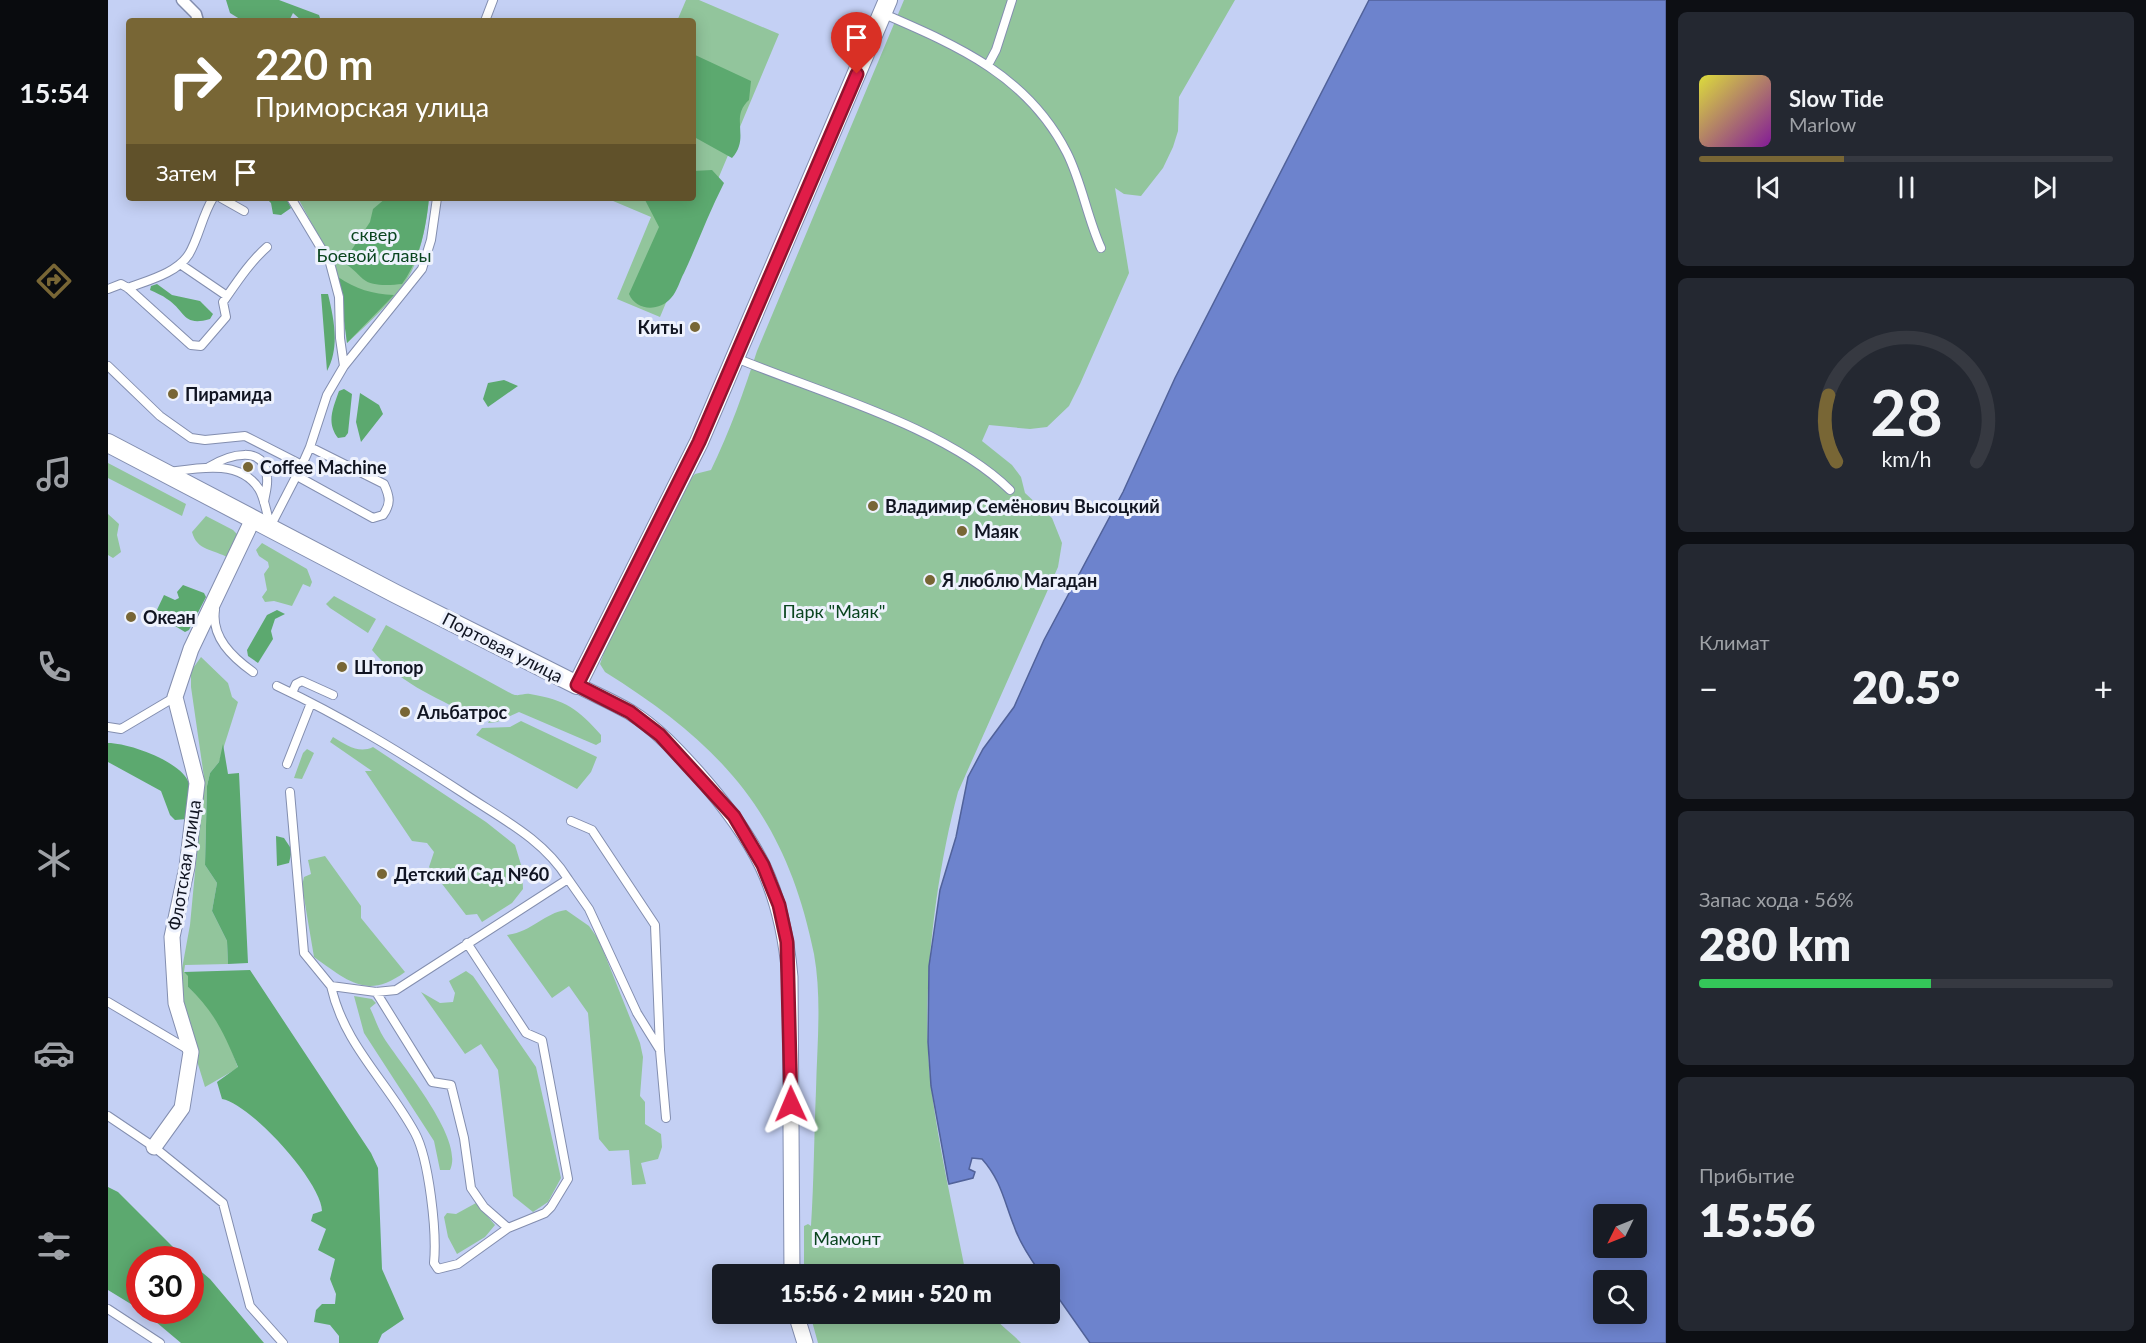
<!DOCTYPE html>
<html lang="ru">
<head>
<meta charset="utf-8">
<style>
  :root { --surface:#171b24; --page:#242831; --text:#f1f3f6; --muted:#9ea1a6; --line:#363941; --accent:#786635 }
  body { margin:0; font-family:Lato,sans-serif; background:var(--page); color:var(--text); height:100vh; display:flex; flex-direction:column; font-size:22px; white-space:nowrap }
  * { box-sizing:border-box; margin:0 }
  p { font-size:20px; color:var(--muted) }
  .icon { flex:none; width:33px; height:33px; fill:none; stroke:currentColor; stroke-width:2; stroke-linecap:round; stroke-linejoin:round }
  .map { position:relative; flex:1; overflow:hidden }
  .sheet { display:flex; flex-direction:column; gap:12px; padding:12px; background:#0d0f14; width:480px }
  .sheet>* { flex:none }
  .banner { position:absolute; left:18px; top:18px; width:570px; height:183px; border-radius:6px; box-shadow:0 3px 15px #0003; background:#786635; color:#fff; overflow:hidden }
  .needle { width:39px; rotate:227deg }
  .fabs { position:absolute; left:1485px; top:1204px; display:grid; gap:12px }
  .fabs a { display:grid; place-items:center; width:54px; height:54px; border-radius:6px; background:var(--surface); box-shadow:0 3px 15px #0003; font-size:30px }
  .speed { position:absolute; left:18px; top:1246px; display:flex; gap:12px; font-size:30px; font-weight:700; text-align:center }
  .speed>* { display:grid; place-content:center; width:78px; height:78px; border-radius:50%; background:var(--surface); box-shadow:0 3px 15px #0003; line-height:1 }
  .speed .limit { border:9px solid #d22; background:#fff; color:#111 }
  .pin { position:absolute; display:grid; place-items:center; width:51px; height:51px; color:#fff; margin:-62px -26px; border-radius:50% 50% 50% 0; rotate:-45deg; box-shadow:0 0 6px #0007 }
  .pin .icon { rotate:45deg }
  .me { position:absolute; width:66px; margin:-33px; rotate:359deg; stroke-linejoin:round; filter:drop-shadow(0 0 4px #0008) }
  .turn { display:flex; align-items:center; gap:21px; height:126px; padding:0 30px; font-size:27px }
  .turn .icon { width:78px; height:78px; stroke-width:2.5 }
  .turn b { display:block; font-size:42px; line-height:51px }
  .then { display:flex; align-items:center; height:57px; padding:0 30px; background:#0003; gap:12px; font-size:22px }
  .big { font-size:45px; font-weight:800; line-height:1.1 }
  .sheet .tile { flex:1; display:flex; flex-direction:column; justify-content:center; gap:9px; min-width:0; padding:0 21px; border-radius:9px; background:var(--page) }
  .sheet .dial { align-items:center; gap:0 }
  .dial svg { height:156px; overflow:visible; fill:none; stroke:var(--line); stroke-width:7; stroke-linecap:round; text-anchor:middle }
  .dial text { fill:var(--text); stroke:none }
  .song { display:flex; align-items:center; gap:18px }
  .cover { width:72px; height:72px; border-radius:9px; background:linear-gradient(135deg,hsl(60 70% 55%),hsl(290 70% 35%)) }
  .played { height:6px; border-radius:3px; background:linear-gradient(90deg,var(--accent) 35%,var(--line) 35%) }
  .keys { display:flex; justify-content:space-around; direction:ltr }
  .heat { display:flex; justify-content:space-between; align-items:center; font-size:33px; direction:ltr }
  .charge { height:9px; border-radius:4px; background:linear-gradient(90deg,#34c759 56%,var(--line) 0) }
  .trip { position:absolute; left:604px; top:1264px; width:348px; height:60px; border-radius:6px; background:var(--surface); box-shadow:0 3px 15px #0003; font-weight:800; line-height:60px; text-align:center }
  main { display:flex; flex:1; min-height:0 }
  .tab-bar { display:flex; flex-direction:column; width:108px; justify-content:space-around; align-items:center; background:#090b0e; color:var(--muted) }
  .tab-bar .icon { width:42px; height:42px }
  .tab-bar .active { color:var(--accent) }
  .tab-bar b { font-size:27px; color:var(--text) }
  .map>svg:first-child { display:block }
</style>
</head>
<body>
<main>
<nav class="tab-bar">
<b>15:54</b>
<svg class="icon active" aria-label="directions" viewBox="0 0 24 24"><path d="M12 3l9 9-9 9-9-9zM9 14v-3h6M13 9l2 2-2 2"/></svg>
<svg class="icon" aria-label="music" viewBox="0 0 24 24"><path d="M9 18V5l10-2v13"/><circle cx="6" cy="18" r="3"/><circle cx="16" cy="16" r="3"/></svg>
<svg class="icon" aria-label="phone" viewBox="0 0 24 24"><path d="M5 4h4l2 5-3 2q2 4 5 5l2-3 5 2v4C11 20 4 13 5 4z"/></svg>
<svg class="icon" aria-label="climate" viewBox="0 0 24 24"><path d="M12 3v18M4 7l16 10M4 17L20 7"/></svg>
<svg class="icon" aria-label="car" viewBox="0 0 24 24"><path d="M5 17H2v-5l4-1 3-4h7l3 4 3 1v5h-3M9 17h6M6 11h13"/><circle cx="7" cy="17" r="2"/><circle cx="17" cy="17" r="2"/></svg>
<svg class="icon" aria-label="filters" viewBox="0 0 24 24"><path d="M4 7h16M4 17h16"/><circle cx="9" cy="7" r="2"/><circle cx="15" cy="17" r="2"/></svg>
</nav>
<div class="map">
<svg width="1558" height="1343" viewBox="0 0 1558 1343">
  <rect width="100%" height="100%" fill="#c4d0f4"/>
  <!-- green -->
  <path fill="#92c59c" d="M578,0H591L671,34L552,317L509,299L543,217L498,198H585V21H569Z
    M796,0H1127L1071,97L1070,131L1065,147L1055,168L1033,196L1016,194L1007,188L1021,273L972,384L961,406L939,427L922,429L881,425L874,441L904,465L913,477L917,493L944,518L954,543L950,567L850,792C827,877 812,999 823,1086C831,1150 846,1212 858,1275H696V1226L700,1224L703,1226C706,1181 706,1136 708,1090C709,1046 714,998 706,954C678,815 614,745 497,672L492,664L498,647L581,481L587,474L603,470C622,431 636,391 649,351Z
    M190,198H321C319,221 314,245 306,266C297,290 259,325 239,343L236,309L228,269Z
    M0,463L78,504L74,516L0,478Z
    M0,514L11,524L9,535L13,552L5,558L0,555Z
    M98,516L125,530L132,537L121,558C105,549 89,551 84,532Z
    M154,543L199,569L204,582L202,587L195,584L184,606L166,601L157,602L154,597L159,590L156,574L161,567L160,562L151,556L148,550Z
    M226,596L268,619L260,633L222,608L218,604Z
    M278,625L404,694C411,697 415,693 422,694C458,700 470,709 493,735V742L488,745L411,712L389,722L380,723L384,716L376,710L371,717L362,715C325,696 290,682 264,650Z
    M93,657L120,683L124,697L130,702L111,762L102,773L99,786L97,865L109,883L104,911L119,941L120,964L77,965L76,972L80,975V987L96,1001L119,1037L130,1068L97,1087L81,1035L71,985L82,925L96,777L83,687V671Z
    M413,721L489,757L483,772L469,789L368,735L374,728L402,727Z
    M225,737C238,745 251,754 265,747L378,822L407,845L414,868L415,889L404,903L374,922L369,914L358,915L321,867L326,852L319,843L304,841L257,771H264L222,742Z
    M199,749L206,753L194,779L186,778L195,753Z
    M217,856L253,906V918L297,972C259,1000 240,981 206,957L194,886L196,877L203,874L200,860Z
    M458,910L481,926L491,940L532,1043L535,1057L532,1096L537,1102V1124L553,1134L554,1147L550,1159L533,1163L538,1184L524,1185L521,1150L501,1151L491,1139L480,1013L461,986L444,998L399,935C424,932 436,913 458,910Z
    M358,971L365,976L428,1067L453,1178L440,1202L425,1212L405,1196L390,1070L373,1044L357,1054L313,992L332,1003L345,1002L347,993L341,981Z
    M246,996L264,999L268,1003L262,1008C267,1018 270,1029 276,1038C293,1065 357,1139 342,1170H332L326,1141L256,1033Z
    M368,1203L387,1225L377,1237L349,1254L340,1237L336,1217L339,1213L348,1214Z
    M702,1314H884C892,1326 903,1332 913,1343H710Z"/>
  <!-- forest -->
  <path fill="#5ca96f" d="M118,0H171L211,15L213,21H194L185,13L181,21H135L122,13Z
    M585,54L643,81L641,100C621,118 643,137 624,158L588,138L585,140Z
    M604,170L616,183C601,212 590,243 576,273C572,280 569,292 563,298C551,312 528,311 521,294L551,227L536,198H585V171Z
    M158,198H178L183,208L173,215L165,214L163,203Z
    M278,198H321C318,228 312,259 294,284C283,285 264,287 255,279C248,273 244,267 235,263L262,222L265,209Z
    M230,277C248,289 264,294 286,295L239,343Z
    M49,284L64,295L92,301L105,314L102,319C74,327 78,311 59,299C54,295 48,293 42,290L43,286Z
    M213,294H220C226,319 232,347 219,371Z
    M396,380L410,386L380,407L375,399L380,383Z
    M236,389L244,394L240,433L237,437L230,438C218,423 225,408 231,391Z
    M252,393L271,405L275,414L253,442L248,422Z
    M75,585L96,593L98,597L81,630L77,632L47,614L56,595L67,600L71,598L69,592Z
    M169,610L177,614L167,619L163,631L165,639L150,663L140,656L139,650L159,615Z
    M0,743C21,743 71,761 80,781C84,790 80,809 79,819L67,820L62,815L53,791L0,762Z
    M115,744L120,774L131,773L140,963L120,964L119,941L104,911L109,883L97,865L99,786L102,773L111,762Z
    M168,836L176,838L184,850L181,863L169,866Z
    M142,970L263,1153L270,1168L274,1269L296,1319L274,1334L270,1343H231V1336L222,1325L206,1322L208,1310L214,1304H227L228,1294L222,1279L227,1259L210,1250L218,1229L203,1221L205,1214L214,1211C214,1183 143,1104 114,1099L109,1082L130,1067C117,1035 106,1011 80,987V976L76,972Z
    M0,1187L10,1192L78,1260H32L31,1309L0,1290Z
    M83,1263L102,1279L156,1343H73L35,1311H82Z"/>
  <!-- water -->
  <path fill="#6d83cd" stroke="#51629a" stroke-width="1.5" fill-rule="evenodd" d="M1261,0H1558V1343H982L942,1286V1275H934C923,1260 912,1244 906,1226C896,1201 893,1180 874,1159L864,1158L861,1169L867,1172L865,1178L841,1184L840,1180L823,1086L820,1042L821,966L832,890L848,837L860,777L875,749L906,707L936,640L1015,492L1067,378ZM1496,1215H1528V1248H1496ZM1496,1281H1528V1314H1496Z"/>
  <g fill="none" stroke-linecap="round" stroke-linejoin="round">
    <!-- service casing -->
    <g stroke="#838eaf" stroke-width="10">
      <path id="service" d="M776,14C850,46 920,76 959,153C974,183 979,217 993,248
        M377,21L385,0
        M880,65L888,50L904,0
        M113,198L136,211
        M183,198L222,263L231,297L232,338L236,366L219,395L202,447L276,484C282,497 283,504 275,515L265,518L189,476
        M72,264L119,296
        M20,288C41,280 69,273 81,254C91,237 94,216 105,198
        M0,289L13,284L20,288L83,345L93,346L118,317L115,302C129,282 141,263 159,247
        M628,358C712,393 838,427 902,490
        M0,366L52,416L83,438L97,440L137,436L194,465L162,527
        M236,366L314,269L323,240L329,198
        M194,465L202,447
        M101,467C120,455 158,443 159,478C160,486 157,494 156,502
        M62,472C90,468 132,459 151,489C157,499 159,515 162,526
        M107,610C103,637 124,657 145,672
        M169,686C235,717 295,754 355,793C394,819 435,839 460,879L288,990L268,992L223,986L196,953L182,792
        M184,693L188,684L194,681L225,695
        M0,727L13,729L67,697
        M179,764L203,703
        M463,821L484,830L547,925L552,1049
        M460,879L481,909L529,1013L552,1050L558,1118
        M359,943L418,1033L434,1040L460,1179L443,1207L437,1213L400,1228
        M223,986C236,1045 279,1081 307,1133C321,1159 329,1232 326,1263L330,1269L350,1264L400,1228L376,1207L363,1188L356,1138L343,1085L324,1082L268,992
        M0,1002L81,1050
        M0,1116L46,1147L115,1203L142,1306L175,1343
        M0,1309L52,1343"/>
    </g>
    <!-- pedestrian casing -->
    <g stroke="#838eaf" stroke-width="13">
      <path id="pedestrian" d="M74,0L88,14L90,21"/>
    </g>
    <!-- minor casing -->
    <g stroke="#838eaf" stroke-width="17">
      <path id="minor" d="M469,685C486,694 505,702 522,712C548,728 569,751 589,773C648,840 674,886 682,977L684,1275
        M46,1147L74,1108L83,1052L68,1003L64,937L79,867L89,783L67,697L83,649L145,519
        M688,1314L697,1343"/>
    </g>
    <!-- tertiary casing -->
    <g stroke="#838eaf" stroke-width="20">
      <path id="tertiary" d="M0,443L288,594L469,685L591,442L780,0"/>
    </g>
    <!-- service -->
    <use href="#service" stroke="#fff" stroke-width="8"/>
    <!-- pedestrian -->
    <use href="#pedestrian" stroke="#fff" stroke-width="10"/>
    <!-- minor -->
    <use href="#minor" stroke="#fff" stroke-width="15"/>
    <!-- tertiary -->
    <use href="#tertiary" stroke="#fff" stroke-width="18"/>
  </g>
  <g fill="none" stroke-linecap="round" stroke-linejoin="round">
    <!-- route casing -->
    <g stroke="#92132f" stroke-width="15">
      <path id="route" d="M683,1104L679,942L671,905L655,865L626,816L552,735L522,712L469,685L591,442L749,74"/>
    </g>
    <!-- route -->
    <use href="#route" stroke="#e11d48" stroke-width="10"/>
  </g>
  <!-- markers -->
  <g fill="#786635" stroke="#eef2fd" stroke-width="2">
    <circle cx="587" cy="327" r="6"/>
    <circle cx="65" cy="394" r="6"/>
    <circle cx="140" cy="467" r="6"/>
    <circle cx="765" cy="506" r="6"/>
    <circle cx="854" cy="531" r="6"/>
    <circle cx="822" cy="580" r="6"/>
    <circle cx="23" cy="617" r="6"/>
    <circle cx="234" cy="667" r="6"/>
    <circle cx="297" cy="712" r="6"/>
    <circle cx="274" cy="874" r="6"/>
  </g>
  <g text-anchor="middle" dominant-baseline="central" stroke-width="6" stroke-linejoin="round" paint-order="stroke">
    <!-- park labels -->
    <g font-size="18" fill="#0a451f" stroke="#eef2fd">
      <text x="266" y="234">сквер<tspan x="266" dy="21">Боевой славы</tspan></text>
      <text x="726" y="611">Парк "Маяк"</text>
      <text x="739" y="1238">Мамонт</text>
    </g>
    <!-- poi labels -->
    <g font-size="18" font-weight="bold" fill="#111522" stroke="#eef2fd" text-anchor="start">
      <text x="575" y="327" text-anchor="end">Киты</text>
      <text x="77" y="394">Пирамида</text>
      <text x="152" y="467">Coffee Machine</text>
      <text x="777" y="506">Владимир Семёнович Высоцкий</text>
      <text x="866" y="531">Маяк</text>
      <text x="834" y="580">Я люблю Магадан</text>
      <text x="35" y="617">Океан</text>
      <text x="246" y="667">Штопор</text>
      <text x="309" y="712">Альбатрос</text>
      <text x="286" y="874">Детский Сад №60</text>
    </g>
    <!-- street labels -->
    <g font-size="18" fill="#111522" stroke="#eef2fd">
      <text transform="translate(395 647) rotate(27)">Портовая улица</text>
      <text transform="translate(76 865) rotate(-81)">Флотская улица</text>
    </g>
  </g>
</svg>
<div class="fabs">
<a><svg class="needle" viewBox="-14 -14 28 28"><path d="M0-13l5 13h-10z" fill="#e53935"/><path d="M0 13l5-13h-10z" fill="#9ea1a6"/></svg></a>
<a><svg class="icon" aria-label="search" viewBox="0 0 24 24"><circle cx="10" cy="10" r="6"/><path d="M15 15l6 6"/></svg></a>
</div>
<div class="speed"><div class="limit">30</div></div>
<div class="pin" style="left:749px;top:74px;background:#d93025"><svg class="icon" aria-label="arrive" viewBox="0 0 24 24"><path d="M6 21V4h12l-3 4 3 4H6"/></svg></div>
<svg class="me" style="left:683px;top:1104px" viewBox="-20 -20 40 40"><path d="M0-17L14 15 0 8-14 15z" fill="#e11d48" stroke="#fff" stroke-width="4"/></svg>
<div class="trip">15:56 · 2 мин · 520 m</div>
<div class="banner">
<div class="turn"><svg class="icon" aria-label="right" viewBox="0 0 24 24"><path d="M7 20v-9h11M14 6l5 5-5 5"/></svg><div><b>220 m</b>Приморская улица</div></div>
<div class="then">Затем<svg class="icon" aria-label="arrive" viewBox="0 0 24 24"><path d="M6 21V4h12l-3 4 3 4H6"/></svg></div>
</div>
</div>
<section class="sheet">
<div class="tile">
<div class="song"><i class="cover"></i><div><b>Slow Tide</b><p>Marlow</p></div></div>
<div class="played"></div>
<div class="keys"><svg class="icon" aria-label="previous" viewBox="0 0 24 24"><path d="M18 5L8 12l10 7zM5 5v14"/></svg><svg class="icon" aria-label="pause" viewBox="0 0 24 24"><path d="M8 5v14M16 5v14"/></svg><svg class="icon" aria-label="next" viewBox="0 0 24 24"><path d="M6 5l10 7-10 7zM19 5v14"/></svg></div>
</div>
<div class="tile dial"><svg viewBox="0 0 100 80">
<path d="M14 69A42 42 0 1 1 86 69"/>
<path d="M14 69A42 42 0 0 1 10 35" stroke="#786635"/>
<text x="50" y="56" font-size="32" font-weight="700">28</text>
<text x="50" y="72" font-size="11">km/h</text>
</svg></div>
<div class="tile"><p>Климат</p>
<div class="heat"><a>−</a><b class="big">20.5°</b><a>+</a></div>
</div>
<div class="tile"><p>Запас хода · 56%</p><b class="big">280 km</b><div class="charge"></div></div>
<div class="tile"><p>Прибытие</p><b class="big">15:56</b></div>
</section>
</main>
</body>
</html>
